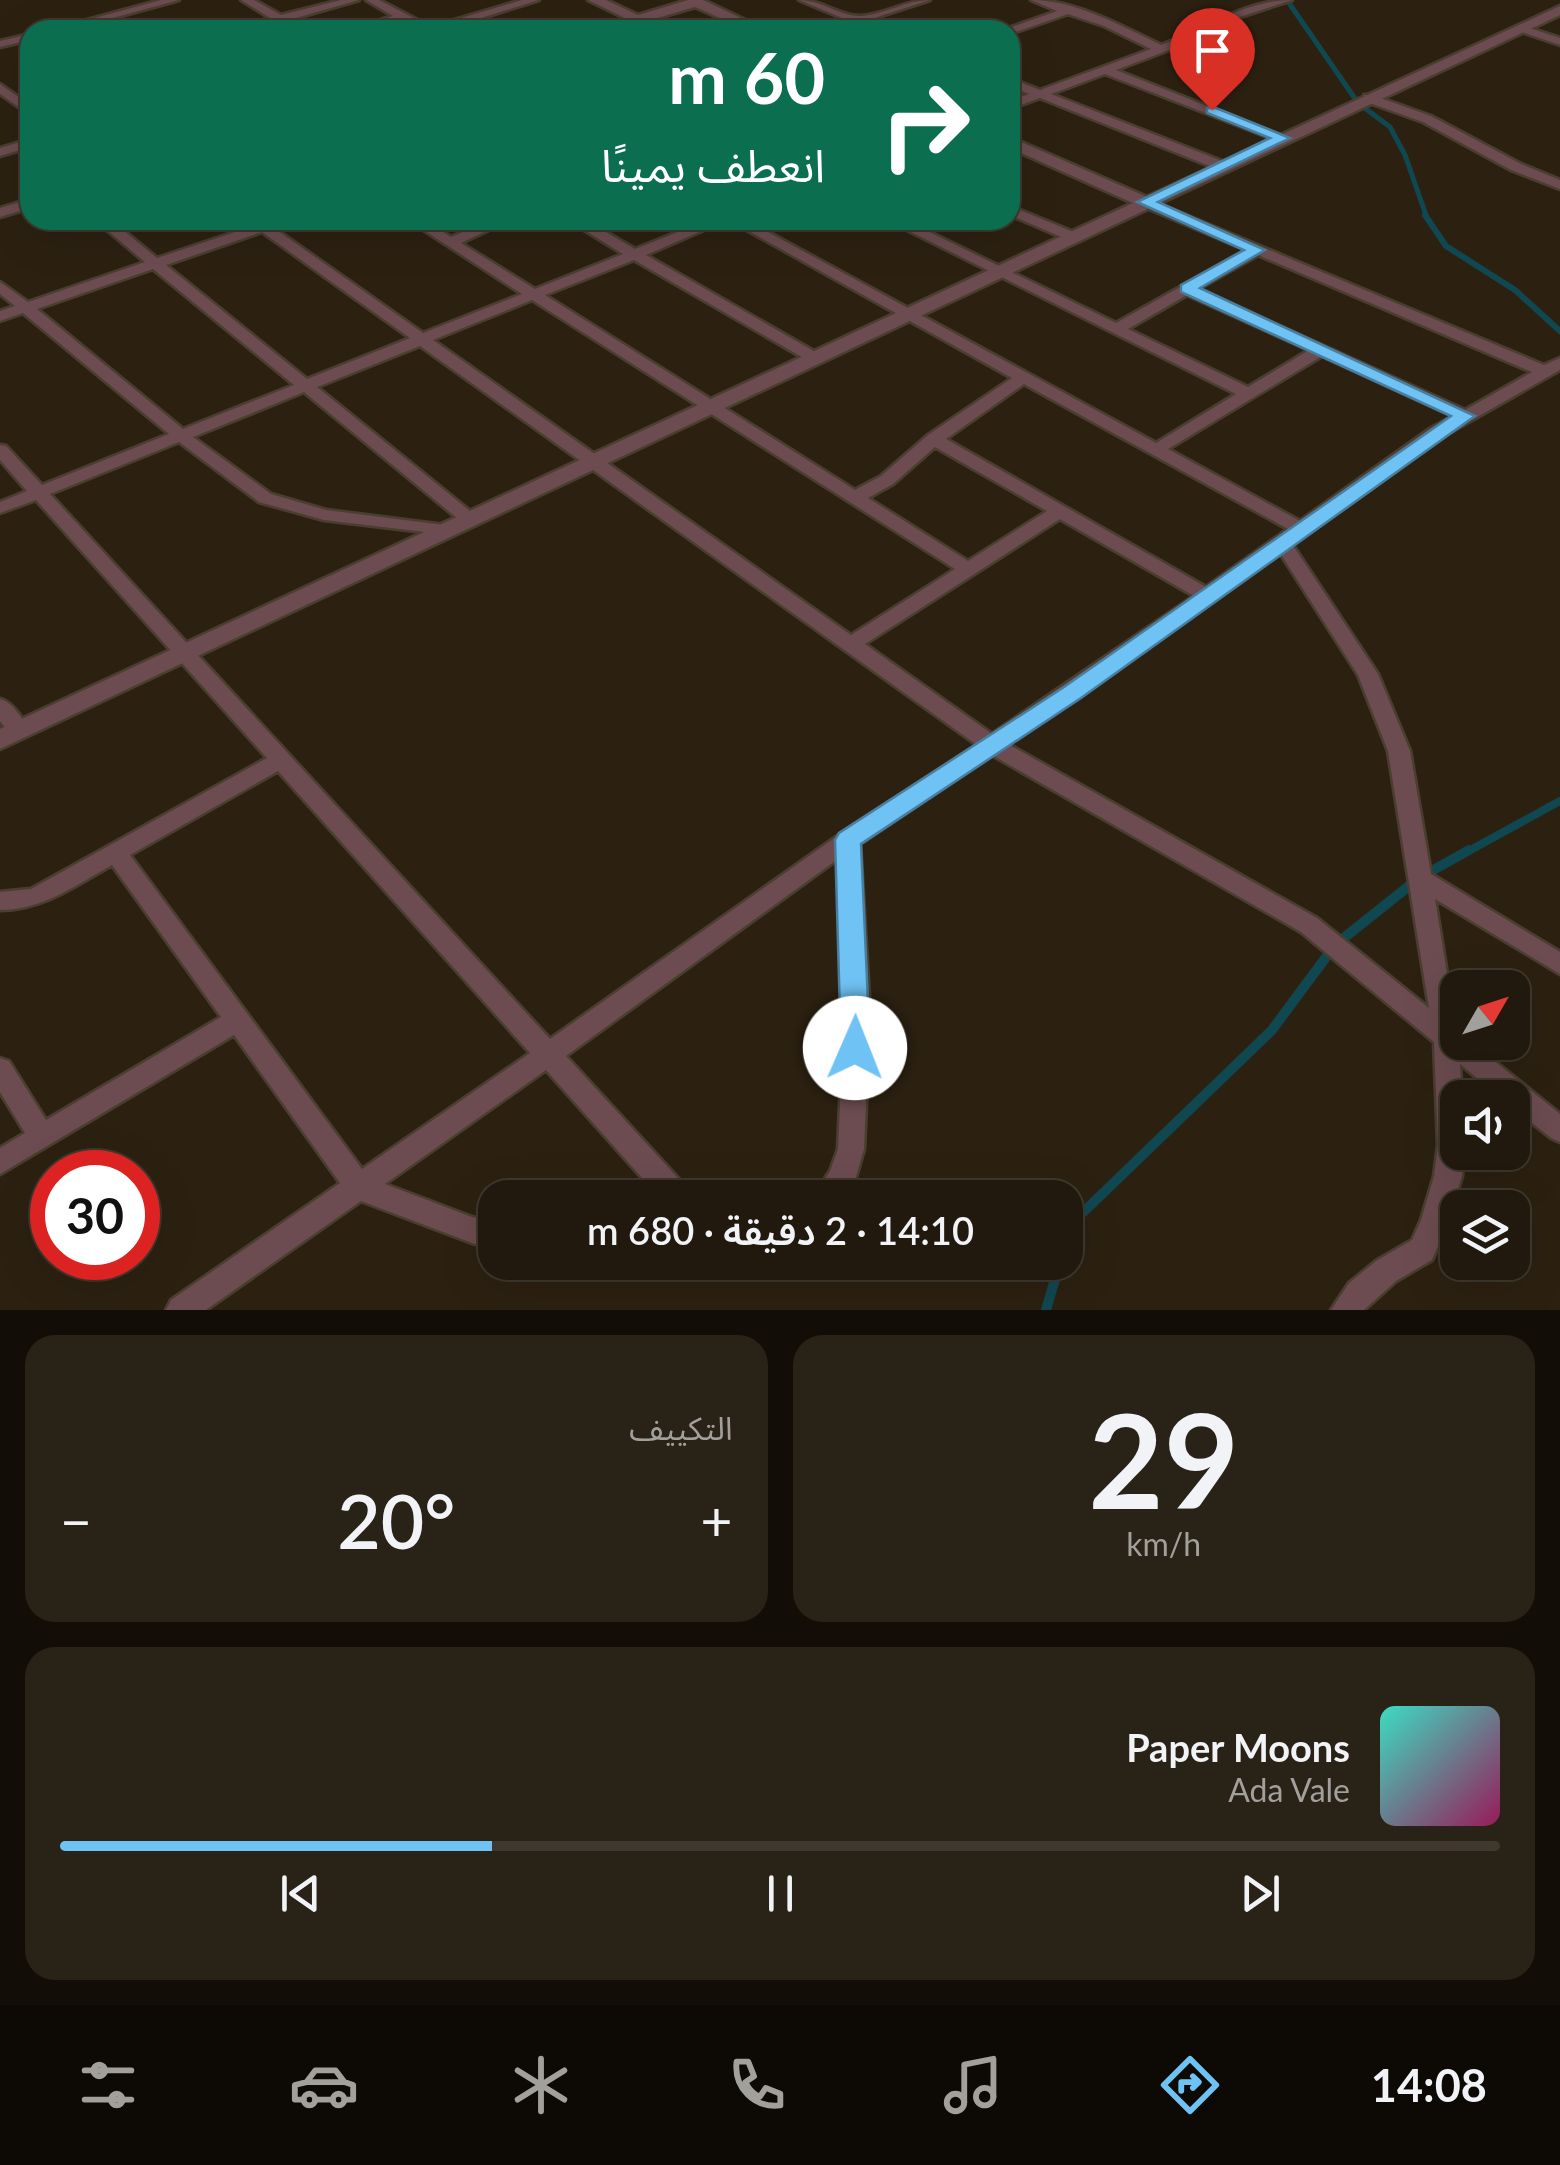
<!DOCTYPE html>
<html lang="ar">
<head>
<meta charset="utf-8">
<style>
  :root { --surface:#21190d; --page:#292216; --text:#f1f3f6; --muted:#a2a09d; --line:#3e382e; --accent:#6fc2f4 }
  body { margin:0; font-family:Lato,"Noto Sans Arabic",sans-serif; background:var(--page); color:var(--text); direction:rtl; height:100vh; display:flex; flex-direction:column; font-size:38px; white-space:nowrap }
  * { box-sizing:border-box; margin:0 }
  p { font-size:32px; color:var(--muted) }
  .icon { flex:none; width:55px; height:55px; fill:none; stroke:currentColor; stroke-width:2; stroke-linecap:round; stroke-linejoin:round }
  .map { position:relative; height:1310px; overflow:hidden; direction:ltr }
  .side { display:flex; flex-direction:column; gap:25px; padding:25px; background:#120e07; flex:1 }
  .side>* { flex:none }
  .top-card { position:absolute; left:20px; top:20px; width:1000px; height:210px; border-radius:30px; box-shadow:0 10px 40px #0002,0 0 0 2px var(--line); direction:rtl; background:#0b6e4f; color:#fff; overflow:hidden }
  .needle { width:65px; rotate:51deg }
  .tools { position:absolute; left:1440px; top:970px; display:grid; gap:20px }
  .tools a { display:grid; place-items:center; width:90px; height:90px; border-radius:20px; background:var(--surface); box-shadow:0 10px 40px #0002,0 0 0 2px var(--line); font-size:50px }
  .speed { position:absolute; left:30px; top:1150px; display:flex; gap:20px; font-size:50px; font-weight:700; text-align:center }
  .speed>* { display:grid; place-content:center; width:130px; height:130px; border-radius:50%; background:var(--surface); box-shadow:0 10px 40px #0002,0 0 0 2px var(--line); line-height:1 }
  .speed .limit { border:15px solid #d22; background:#fff; color:#111 }
  .pin { position:absolute; display:grid; place-items:center; width:85px; height:85px; color:#fff; margin:-102px -42px; border-radius:50% 50% 50% 0; rotate:-45deg; box-shadow:0 0 10px #0007 }
  .pin .icon { rotate:45deg }
  .me { position:absolute; width:110px; margin:-55px; rotate:1deg; stroke-linejoin:round; filter:drop-shadow(0 0 8px #0008) }
  .turn { display:flex; align-items:center; gap:35px; height:210px; padding:0 30px; font-size:45px }
  .turn .icon { width:130px; height:130px; stroke-width:2.5 }
  .turn b { display:block; font-size:70px; line-height:85px }
  .big { font-size:75px; font-weight:600; line-height:1.1 }
  .side .widget { flex:1; display:flex; flex-direction:column; justify-content:center; gap:15px; min-width:0; padding:0 35px; border-radius:30px; background:var(--page) }
  .side .dial { align-items:center; gap:0 }
  .dial b { font-size:130px; line-height:1 }
  .song { display:flex; align-items:center; gap:30px }
  .cover { width:120px; height:120px; border-radius:15px; background:linear-gradient(135deg,hsl(170 70% 55%),hsl(330 70% 35%)) }
  .played { height:10px; border-radius:5px; background:linear-gradient(90deg,var(--accent) 30%,var(--line) 30%) }
  .keys { display:flex; justify-content:space-around; direction:ltr }
  .heat { display:flex; justify-content:space-between; align-items:center; font-size:55px; direction:ltr }
  .side .tiles { flex:1; display:grid; gap:25px; grid-template-columns:1fr 1fr }
  .widget:last-child { grid-column:span 2 }
  .trip { position:absolute; left:478px; top:1180px; width:605px; height:100px; border-radius:30px; background:var(--surface); box-shadow:0 10px 40px #0002,0 0 0 2px var(--line); font-weight:600; line-height:100px; text-align:center; direction:rtl }
  .dock { display:flex; height:160px; justify-content:space-around; align-items:center; background:#0d0a05; color:var(--muted) }
  .dock .icon { width:70px; height:70px }
  .dock .selected { color:var(--accent) }
  .dock b { font-size:45px; color:var(--text) }
  .map>svg:first-child { display:block }
</style>
</head>
<body>
<div class="map">
<svg width="1560" height="1310" viewBox="0 0 1560 1310">
  <rect width="100%" height="100%" fill="#2c2111"/>
  <g fill="none" stroke-linecap="round" stroke-linejoin="round">
    <!-- stream-far3 -->
    <path stroke="#104852" stroke-width="5" d="M1287,0L1358,103L1390,127L1405,155L1427,218"/>
    <!-- stream-far2 -->
    <path stroke="#104852" stroke-width="6" d="M1425,215L1446,246L1515,290L1560,331"/>
    <!-- stream-far1 -->
    <path stroke="#104852" stroke-width="8" d="M1465,853L1560,801"/>
    <!-- stream -->
    <path stroke="#104852" stroke-width="10" d="M1065,1245L1072,1223L1272,1030L1335,945L1419,878L1469,850
      M1046,1310L1060,1262"/>
    <!-- minor casing -->
    <g stroke="#493e2f" stroke-width="5">
      <path id="minor" d="M161,0H179L69,30H50Z
        M241,0H254L281,15L341,0H359L289,20L305,30H291L278,23L250,30H231L270,18Z
        M366,0H379L431,27L522,0H539L443,30H420L401,20L367,30H349L393,16Z
        M799,0C821,0 842,17 860,16C884,15 906,0 930,0L837,30H819L847,20Z
        M1031,0C1075,0 1122,26 1161,45C1204,29 1245,0 1292,0L1240,17L1193,41L1116,70L1288,138L1278,141L1105,74L1051,94L1227,163V169H1217L1040,98L1010,109V101L1029,94L1010,86V78L1040,90L1151,49L1104,26L1068,14L1010,34L1006,29L1057,11Z
        M637,17L641,18V22L614,30H596Z
        M1520,25L1560,38V45L1516,30L1514,28Z
        M30,34V40L0,47V41Z
        M0,84L30,105V115L0,94Z
        M1364,95H1372L1431,116L1521,164L1560,180V189L1511,170L1423,122L1364,101Z
        M30,139V147L0,156V148Z
        M1145,198L1544,365L1560,358V370L1440,438L1292,544L1378,674L1410,751L1431,874L1560,952V974L1435,899L1458,1042H1471L1560,1114V1142L1551,1138L1512,1107V1098H1501L1460,1064L1462,1098H1458V1152H1464L1462,1176L1449,1220L1432,1260L1396,1281L1364,1310H1331L1349,1283L1376,1261L1412,1240L1421,1220L1434,1176L1438,1145L1434,1042L1301,932L992,755L860,844L870,1014L864,1149L856,1177L843,1198H812L830,1171L838,1149L844,1014L838,859L566,1056L688,1189L692,1198H660L546,1070L385,1184L472,1217L495,1222V1248L472,1243L361,1201L206,1310H166L171,1300L340,1183L234,1035L0,1174V1148L25,1133L0,1092V1058L9,1061L46,1120L221,1017L112,865C76,885 43,910 0,910V892L31,889L267,758L36,500L0,513V502L27,491L0,460V445L6,446L42,485L169,434L23,313L0,321V311L15,306L0,294V282L28,302L145,262L95,220H111L157,258L253,226L247,220H290L274,228L423,333L522,294L408,220H425L451,237L491,220H510L461,243L535,289L623,254L568,220H585L635,249L708,220H727L646,255L819,354V360H807L634,260L545,295L855,490L881,476L928,435L1012,378L729,220H746L1156,443L1236,394L887,220H905L1116,323L1246,250L1140,205V199ZM262,232L410,338L307,379L166,265ZM1258,255L1532,372L1465,410L1198,289ZM153,269L294,385L183,429L37,309ZM1187,295L1309,350L1248,387L1128,329ZM532,300L955,569L851,635L433,340ZM420,346L977,745L840,834L550,1039L50,494L179,442L259,502L324,520L450,535L453,531L450,527L444,525L326,510L271,494L193,437L304,392L463,523H475L478,519L475,515L317,387ZM1322,356L1453,416L1428,430L1300,521L1168,449ZM1024,384L1288,529L1206,587L946,439ZM935,447L1047,511L968,561L868,498L893,484ZM1060,519L1194,596L992,734L865,644ZM1280,553L1358,675L1388,751L1429,1008L1317,918L1008,744ZM278,771L530,1053L362,1169L130,855Z
        M30,199V208L0,217V208Z
        M1010,206L1076,233L1078,236L1066,239L1010,215Z
        M0,699C13,702 23,720 30,731L26,736H12L0,721Z"/>
    </g>
    <!-- tertiary casing -->
    <g stroke="#493e2f" stroke-width="5">
      <path id="tertiary" d="M588,0H606L638,15L688,0H703L766,30H747L695,7L637,24Z
        M1560,6V15L0,749V729L1133,203L1010,148V137L1147,197Z"/>
    </g>
    <!-- minor -->
    <use href="#minor" fill="#6c4c50" fill-rule="evenodd"/>
    <!-- tertiary -->
    <use href="#tertiary" fill="#6c4c50" fill-rule="evenodd"/>
  </g>
  <!-- route -->
  <path fill="#6fc2f4" stroke="#487e9f" stroke-width="2.5" d="M1207,108H1216L1290,138L1158,202L1265,250L1200,288L1475,416L1081,698L861,844L870,1048L866,1056L855,1060L845,1056L841,1048L835,840L839,833L1064,687L1451,416L1181,292V285L1244,250L1137,202L1270,138L1207,113Z"/>
</svg>
<div class="tools">
<a><svg class="needle" viewBox="-14 -14 28 28"><path d="M0-13l5 13h-10z" fill="#e53935"/><path d="M0 13l5-13h-10z" fill="#a2a09d"/></svg></a>
<a><svg class="icon" aria-label="sound" viewBox="0 0 24 24"><path d="M4 9h4l5-4v14l-5-4H4zM17 9q2 3 0 6"/></svg></a>
<a><svg class="icon" aria-label="layers" viewBox="0 0 24 24"><path d="M12 4l9 5-9 5-9-5zM3 14l9 5 9-5"/></svg></a>
</div>
<div class="speed"><div class="limit">30</div></div>
<div class="pin" style="left:1212px;top:110px;background:#d93025"><svg class="icon" aria-label="arrive" viewBox="0 0 24 24"><path d="M6 21V4h12l-3 4 3 4H6"/></svg></div>
<svg class="me" style="left:855px;top:1048px" viewBox="-20 -20 40 40"><circle r="19" fill="#fff"/><path d="M0-13L10 11 0 6-10 11z" fill="#6fc2f4"/></svg>
<div class="trip">14:10 · 2 دقيقة · 680 m</div>
<div class="top-card">
<div class="turn"><svg class="icon" aria-label="right" viewBox="0 0 24 24"><path d="M7 20v-9h11M14 6l5 5-5 5"/></svg><div><b>60 m</b>انعطف يمينًا</div></div>
</div>
</div>
<section class="side">
<div class="tiles">
<div class="widget dial"><b>29</b><p>km/h</p></div>
<div class="widget"><p>التكييف</p>
<div class="heat"><a>−</a><b class="big">20°</b><a>+</a></div>
</div>
<div class="widget">
<div class="song"><i class="cover"></i><div><b>Paper Moons</b><p>Ada Vale</p></div></div>
<div class="played"></div>
<div class="keys"><svg class="icon" aria-label="previous" viewBox="0 0 24 24"><path d="M18 5L8 12l10 7zM5 5v14"/></svg><svg class="icon" aria-label="pause" viewBox="0 0 24 24"><path d="M8 5v14M16 5v14"/></svg><svg class="icon" aria-label="next" viewBox="0 0 24 24"><path d="M6 5l10 7-10 7zM19 5v14"/></svg></div>
</div>
</div>
</section>
<nav class="dock">
<b>14:08</b>
<svg class="icon selected" aria-label="directions" viewBox="0 0 24 24"><path d="M12 3l9 9-9 9-9-9zM9 14v-3h6M13 9l2 2-2 2"/></svg>
<svg class="icon" aria-label="music" viewBox="0 0 24 24"><path d="M9 18V5l10-2v13"/><circle cx="6" cy="18" r="3"/><circle cx="16" cy="16" r="3"/></svg>
<svg class="icon" aria-label="phone" viewBox="0 0 24 24"><path d="M5 4h4l2 5-3 2q2 4 5 5l2-3 5 2v4C11 20 4 13 5 4z"/></svg>
<svg class="icon" aria-label="climate" viewBox="0 0 24 24"><path d="M12 3v18M4 7l16 10M4 17L20 7"/></svg>
<svg class="icon" aria-label="car" viewBox="0 0 24 24"><path d="M5 17H2v-5l4-1 3-4h7l3 4 3 1v5h-3M9 17h6M6 11h13"/><circle cx="7" cy="17" r="2"/><circle cx="17" cy="17" r="2"/></svg>
<svg class="icon" aria-label="filters" viewBox="0 0 24 24"><path d="M4 7h16M4 17h16"/><circle cx="9" cy="7" r="2"/><circle cx="15" cy="17" r="2"/></svg>
</nav>
</body>
</html>
